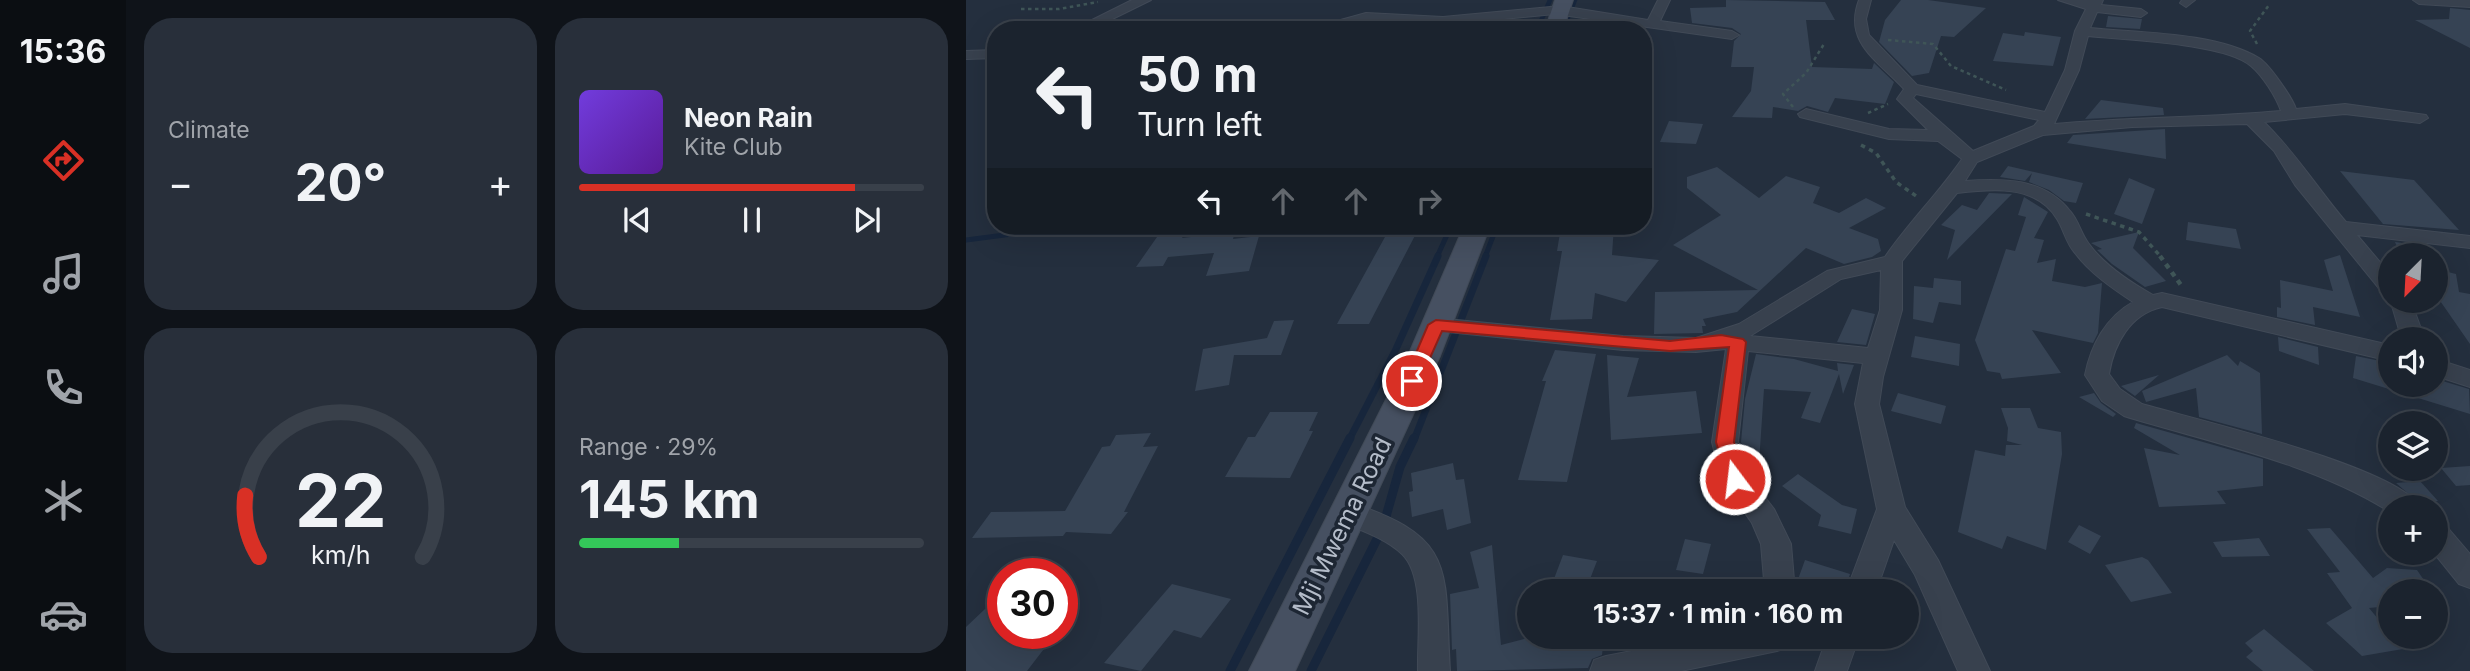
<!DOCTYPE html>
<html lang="en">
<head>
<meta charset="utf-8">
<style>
  :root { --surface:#1b232e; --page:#282f3a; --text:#f1f3f6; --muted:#a0a4aa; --line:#39404a; --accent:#d93025 }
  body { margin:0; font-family:Inter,sans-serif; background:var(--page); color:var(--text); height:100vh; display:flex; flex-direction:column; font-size:26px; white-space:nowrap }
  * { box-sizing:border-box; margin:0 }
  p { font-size:23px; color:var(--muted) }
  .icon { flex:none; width:38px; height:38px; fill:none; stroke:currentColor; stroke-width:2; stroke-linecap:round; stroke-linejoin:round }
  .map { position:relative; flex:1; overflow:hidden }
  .details { display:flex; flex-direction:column; gap:18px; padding:18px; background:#0f1319; width:840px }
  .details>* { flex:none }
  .top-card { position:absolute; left:21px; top:21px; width:665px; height:214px; border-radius:28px; box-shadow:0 7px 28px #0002,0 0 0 2px var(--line); background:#1b232e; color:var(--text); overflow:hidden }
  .needle { width:46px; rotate:204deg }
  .tools { position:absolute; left:1412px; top:243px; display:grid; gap:14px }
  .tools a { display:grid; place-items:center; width:70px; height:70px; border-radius:50%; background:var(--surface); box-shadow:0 7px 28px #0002,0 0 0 2px var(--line); font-size:35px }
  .speed { position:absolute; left:21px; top:558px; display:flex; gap:14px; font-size:35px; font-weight:700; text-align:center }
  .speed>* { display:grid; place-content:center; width:91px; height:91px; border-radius:50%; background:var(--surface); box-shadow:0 7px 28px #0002,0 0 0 2px var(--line); line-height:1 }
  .speed .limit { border:10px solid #d22; background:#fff; color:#111 }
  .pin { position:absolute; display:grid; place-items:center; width:60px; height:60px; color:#fff; margin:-30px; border:4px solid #fff; border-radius:50%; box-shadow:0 2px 7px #0007 }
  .me { position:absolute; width:77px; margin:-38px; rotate:345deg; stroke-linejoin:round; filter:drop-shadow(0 0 5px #0008) }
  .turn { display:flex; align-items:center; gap:24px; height:147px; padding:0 35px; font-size:32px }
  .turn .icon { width:91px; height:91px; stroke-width:2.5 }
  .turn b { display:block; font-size:49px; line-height:60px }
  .lanes { display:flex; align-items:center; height:66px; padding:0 35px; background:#0003; justify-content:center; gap:35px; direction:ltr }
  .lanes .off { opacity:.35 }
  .big { font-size:52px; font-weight:700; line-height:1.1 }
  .details .widget { flex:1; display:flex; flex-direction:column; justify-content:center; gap:10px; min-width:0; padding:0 24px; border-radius:28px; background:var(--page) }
  .details .dial { align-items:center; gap:0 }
  .dial svg { height:182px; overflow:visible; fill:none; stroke:var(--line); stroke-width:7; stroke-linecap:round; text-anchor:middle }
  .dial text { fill:var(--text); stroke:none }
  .song { display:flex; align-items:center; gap:21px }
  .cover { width:84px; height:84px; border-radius:10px; background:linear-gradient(135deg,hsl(260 70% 55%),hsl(270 70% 35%)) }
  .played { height:7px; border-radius:4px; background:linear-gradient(90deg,var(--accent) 80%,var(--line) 80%) }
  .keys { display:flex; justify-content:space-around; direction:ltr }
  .heat { display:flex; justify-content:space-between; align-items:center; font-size:38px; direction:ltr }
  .charge { height:10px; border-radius:5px; background:linear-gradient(90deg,#34c759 29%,var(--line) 0) }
  .details .tiles { flex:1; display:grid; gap:18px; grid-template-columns:repeat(2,1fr) }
  .trip { position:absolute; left:551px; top:579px; width:402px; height:70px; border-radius:35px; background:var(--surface); box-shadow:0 7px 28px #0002,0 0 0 2px var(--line); font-weight:700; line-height:70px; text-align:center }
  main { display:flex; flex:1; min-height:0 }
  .dock { display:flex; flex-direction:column; width:126px; justify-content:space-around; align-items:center; background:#0b0e12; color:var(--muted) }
  .dock .icon { width:49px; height:49px }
  .dock .selected { color:var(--accent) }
  .dock b { font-size:32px; color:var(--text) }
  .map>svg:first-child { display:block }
</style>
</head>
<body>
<main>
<nav class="dock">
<b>15:36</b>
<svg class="icon selected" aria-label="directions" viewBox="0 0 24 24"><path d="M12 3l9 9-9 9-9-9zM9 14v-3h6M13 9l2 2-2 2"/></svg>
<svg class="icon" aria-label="music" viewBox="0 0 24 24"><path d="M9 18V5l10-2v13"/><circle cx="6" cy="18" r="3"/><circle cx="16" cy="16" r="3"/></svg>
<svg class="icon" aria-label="phone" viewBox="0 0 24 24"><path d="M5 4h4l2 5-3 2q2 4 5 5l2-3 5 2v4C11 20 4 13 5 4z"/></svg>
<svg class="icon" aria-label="climate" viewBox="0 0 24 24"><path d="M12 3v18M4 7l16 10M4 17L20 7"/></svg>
<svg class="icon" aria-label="car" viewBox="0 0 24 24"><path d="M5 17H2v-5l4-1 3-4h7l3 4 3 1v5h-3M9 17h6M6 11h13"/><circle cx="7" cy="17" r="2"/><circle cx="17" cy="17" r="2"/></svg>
</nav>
<section class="details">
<div class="tiles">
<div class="widget"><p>Climate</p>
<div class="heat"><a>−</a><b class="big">20°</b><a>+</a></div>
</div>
<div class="widget">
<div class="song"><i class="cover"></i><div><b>Neon Rain</b><p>Kite Club</p></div></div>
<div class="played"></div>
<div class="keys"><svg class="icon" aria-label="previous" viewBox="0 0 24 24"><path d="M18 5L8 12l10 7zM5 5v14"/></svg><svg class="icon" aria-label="pause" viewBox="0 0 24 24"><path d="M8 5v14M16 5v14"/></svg><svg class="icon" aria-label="next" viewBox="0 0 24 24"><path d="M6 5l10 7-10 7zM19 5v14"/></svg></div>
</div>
<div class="widget dial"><svg viewBox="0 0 100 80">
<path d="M14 69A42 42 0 1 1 86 69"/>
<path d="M14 69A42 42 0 0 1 8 42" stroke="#d93025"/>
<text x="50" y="56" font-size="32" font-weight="700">22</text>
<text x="50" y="72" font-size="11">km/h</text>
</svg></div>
<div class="widget"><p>Range · 29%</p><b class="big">145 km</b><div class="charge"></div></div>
</div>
</section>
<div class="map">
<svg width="1504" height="671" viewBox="0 0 1504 671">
  <rect width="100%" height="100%" fill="#242f3e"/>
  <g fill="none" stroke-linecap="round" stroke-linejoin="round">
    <!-- stream-far3 -->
    <path stroke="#17263c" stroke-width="4.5" d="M571,30L584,0
      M597,30L609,0"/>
    <!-- stream-far2 -->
    <path stroke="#17263c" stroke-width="5" d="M0,240L108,226
      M471,257L485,226
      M519,257L531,226"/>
    <!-- stream-far1 -->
    <path stroke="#17263c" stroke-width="7" d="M383,440L430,349L472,256
      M448,440L520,256"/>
    <!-- stream -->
    <path stroke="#17263c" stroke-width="9" d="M264,671L384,438
      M345,671L417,527L434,467L448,438"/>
  </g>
  <!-- building -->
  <path fill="#364354" d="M760,0L859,2L869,20H840L846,67L906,69L908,63L928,82L919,104L869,98L862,112L841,106L832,111L807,107L806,118L766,117L785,91L788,67H765L768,41L775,34L766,28L726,23L724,8L760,7Z
    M935,0H962L1020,8L988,37L975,36L963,73L946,76L913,42L919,20Z
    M1484,8L1504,10V48L1449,20L1483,19Z
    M1142,16L1176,19L1174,29L1140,27Z
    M1059,32L1095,37L1087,66L1027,61L1037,33L1058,36Z
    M1135,100L1197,108L1198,115L1119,119Z
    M703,121L737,124L730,144L694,142Z
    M1199,129L1200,159L1101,143L1107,135Z
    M1042,166L1117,183L1110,203L1098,201L1083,190L1063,182L1066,173L1059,181L1034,177Z
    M751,167L793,198L820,176L854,187L847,203L873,213L900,198L920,208L883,228L912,239L915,251L906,257L878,264L840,248L771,312L737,319L740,326H736L737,333L688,334L689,292L792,290L707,245L755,215L721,188V177Z
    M1374,171L1448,180L1493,230L1417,224Z
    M1163,178L1189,189L1176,224L1148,214Z
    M1023,193L1046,194L981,260L989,230L975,225L996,205L1011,210Z
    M1058,197L1082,212L1068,238L1078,240L1071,263L1090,259L1086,281L1119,287L1136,283L1132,333L1127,343L1066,330L1095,373L1036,379L1034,373L1021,371L1009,340L1040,249L1049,251L1060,217L1052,215Z
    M1222,222L1270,229L1275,249L1220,240Z
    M224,226L216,238L269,232L267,239L293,236L283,271L240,276L248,253L202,257L197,266L170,267L198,227Z
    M425,226H454L403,324H371Z
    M648,226L646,255L693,260L660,302L629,293L626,319L584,320L596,251H591L595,227Z
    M1173,232L1167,248L1200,281L1179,287L1146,264L1131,250L1136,249L1125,243Z
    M1429,242L1451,245L1456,256H1435Z
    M1374,255L1394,317L1347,307L1349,325L1311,317V307L1315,308L1314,280L1367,291L1358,260Z
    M1470,269L1490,274L1493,292L1504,294V344L1470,295Z
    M968,278L995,281V305L973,302L967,323L947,319L948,286L967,288Z
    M886,309L909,314L900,345L871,342Z
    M328,320L315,355H268L263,385L229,391L237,349L301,338L308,321Z
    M949,336L994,344L993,366L945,357Z
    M1312,337L1352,347L1353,365L1313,351Z
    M589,350L630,354L601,482L552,480L580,381H576Z
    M790,354L828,359L872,371L871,363L888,365L877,394L873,374L854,423L835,418L845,392L798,389L793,463L781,462L775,442L779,399Z
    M641,355L673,358L661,397L730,391L736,433L645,440Z
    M1261,355L1272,366L1274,361L1294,373L1296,434L1233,417L1230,388L1180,402L1176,391Z
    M1390,356L1424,363V386L1470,385V379L1503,389L1504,414L1387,378Z
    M1193,375L1169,396L1155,386Z
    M932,393L980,406L975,424L925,411Z
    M1128,393L1135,403L1150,414L1147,417L1113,397Z
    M1035,408H1064L1072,428L1095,432L1096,454L1080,550L1041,536L1036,549L992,532L1009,450L1039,456L1040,445H1056L1041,441L1042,428Z
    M304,412H352L343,431H347L324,478L259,477L282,437H289Z
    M1170,423L1297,459V486L1251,491L1260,504L1193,507L1178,448L1214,455L1168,428Z
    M185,433L177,447L192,446L158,512H162L145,534L100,532L97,536L6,538L25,512L99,511L136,447L144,446L150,435Z
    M487,463L490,480L498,479L505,523L481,530L477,509L446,517L443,492L447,491L445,473Z
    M1504,466V485L1490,486L1475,468Z
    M832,474L876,505L891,509L885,534L852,526L855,515L816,486Z
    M1454,481L1472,501L1453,503L1430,483Z
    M1113,525L1135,536L1124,554L1102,542Z
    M1364,528L1407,578L1421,568L1451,570L1466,592H1424V606L1403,608L1437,649L1396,656L1360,623L1386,608L1361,573L1374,572L1341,529Z
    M1293,538L1304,556L1256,557L1247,542Z
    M719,539L745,544L737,574L710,570Z
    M526,545L535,645L566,637H638L636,655L626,659L622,668L491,671L490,649L486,650L484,594L513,588L504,552Z
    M597,555L631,561L619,592H583Z
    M1176,557L1182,560L1206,593L1165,602L1139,565Z
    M839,560L884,574L878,592H832L831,582Z
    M206,584L265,599L235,638L208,630L175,671L138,663Z
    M19,609L37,613V634H60L56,638L84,641L61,671H0V627Z
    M1298,629L1348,671H1297L1280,657L1287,651L1279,643Z"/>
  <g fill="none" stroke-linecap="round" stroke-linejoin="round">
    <!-- minor casing -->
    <g stroke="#414a57" stroke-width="2">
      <path id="minor" d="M166,0H185L124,30H106Z
        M692,0H704L694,21L766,31L773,35L766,39L589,14L477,25L400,21L367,28L360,24L400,13L477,17L595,6L682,20Z
        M893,0H905L900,19L903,35L951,85L1079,112L1099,70L1109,31L1120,9L1092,0H1137L1135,5L1175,9L1181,13L1175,17L1131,12L1124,28C1174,33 1249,32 1293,58C1303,64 1326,97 1330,109L1379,104L1460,115L1462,118L1454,123L1379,114L1298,122C1329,152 1352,189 1380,222L1504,236V248L1391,235L1424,274V293L1416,292L1329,185L1308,151L1281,124L1166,127L1077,135L1011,162L999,181C1037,178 1078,178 1104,211C1113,221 1115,234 1123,244C1139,266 1164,282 1187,295L1196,293L1424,345V361L1196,307C1164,314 1148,344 1143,374L1154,389L1176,404C1227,419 1434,467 1455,508H1424V512C1347,463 1246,443 1158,416L1136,401L1119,375C1125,345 1140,317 1167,302C1146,288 1124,273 1109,253C1100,243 1098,230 1091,219C1070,184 1025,189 991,193L936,261V310L917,377L913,404L939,507L972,560L1024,671H992L949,575L928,540L910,592H880L911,509L889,404L897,363L782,351L772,442L782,475L808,509L825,544L829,592H799L795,544L786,523L755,479L746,442L760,349L730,352L657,350L462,330L459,325L462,320L470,318L657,336L730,338L773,324L861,271L919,257C943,222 972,194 996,159L972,141L923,139L834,117L832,114L840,109L923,129L962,130L931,99L938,89C911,60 877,42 893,0ZM1122,36C1158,40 1259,43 1285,66C1297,76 1310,97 1315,111C1239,118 1164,117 1088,124L1113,70ZM950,94L1073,120L1068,126L1007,151L947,98ZM915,270L914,310L902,348L784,336L875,279Z
        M1216,0H1229L1220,7L1214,3Z
        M1447,0H1504V7L1453,4Z
        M30,50V58L0,59V51Z
        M1424,299L1445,301L1459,340H1436Z
        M1470,359L1504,370V387L1470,376Z
        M383,502C493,538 478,570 484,671H452C451,640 460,577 436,554C419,538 394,530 373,521L369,513L373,505Z
        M1470,522L1480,526L1504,554V588L1493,584L1468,553Z
        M737,637H827L822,647L811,651L715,671H624L628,660L640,656Z
        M861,637H893L881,671H849Z"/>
    </g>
    <!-- secondary casing -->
    <g stroke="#414a57" stroke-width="2">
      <path id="secondary" d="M589,0H607L597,30H579Z
        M498,226H524L474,356L329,671H283L442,356Z"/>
    </g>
    <!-- path-far2 -->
    <path stroke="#3f5557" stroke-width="2.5" stroke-dasharray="3.5 3.5" stroke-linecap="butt" d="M55,9H93L132,2
      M922,40L967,44L985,66L1040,90
      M1291,44L1284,31L1303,5
      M827,107L817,94L840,73L858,44
      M902,113L922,104"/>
    <!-- path-far1 -->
    <path stroke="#3f5557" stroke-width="3.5" stroke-dasharray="4.5 4.5" stroke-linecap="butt" d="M895,145L910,153L930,182L953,198
      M1120,214L1173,232L1195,257"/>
    <!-- path -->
    <path stroke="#3f5557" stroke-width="4.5" stroke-dasharray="5 5" stroke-linecap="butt" d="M1194,256L1215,285"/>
    <!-- minor -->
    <use href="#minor" fill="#38414e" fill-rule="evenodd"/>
    <!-- secondary -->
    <use href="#secondary" fill="#465061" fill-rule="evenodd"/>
  </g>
  <!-- route -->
  <path fill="#d93025" stroke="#8d1f18" stroke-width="2" d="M470,320L704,341L755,335L777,339L780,342L768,442L778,479L776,484H762L750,442L763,347L704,351L476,331L452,385H440L438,381L462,325Z"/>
  <g text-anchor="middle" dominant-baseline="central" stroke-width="7" stroke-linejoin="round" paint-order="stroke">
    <!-- street labels -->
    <g font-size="24" fill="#b4bcc9" stroke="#1d2633">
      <text transform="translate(376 526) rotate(-64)">Mji Mwema Road</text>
    </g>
  </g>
</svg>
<div class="tools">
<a><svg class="needle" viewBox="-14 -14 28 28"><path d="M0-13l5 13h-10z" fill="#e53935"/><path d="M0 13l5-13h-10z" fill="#a0a4aa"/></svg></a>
<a><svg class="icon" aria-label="sound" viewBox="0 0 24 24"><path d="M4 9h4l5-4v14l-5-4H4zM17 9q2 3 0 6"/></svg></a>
<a><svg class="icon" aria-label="layers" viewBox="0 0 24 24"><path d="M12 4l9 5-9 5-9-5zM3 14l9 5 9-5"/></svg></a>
<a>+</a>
<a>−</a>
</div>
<div class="speed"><div class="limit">30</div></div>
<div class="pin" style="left:446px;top:381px;background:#d93025"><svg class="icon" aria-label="arrive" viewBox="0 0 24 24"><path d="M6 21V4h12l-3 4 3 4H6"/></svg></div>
<svg class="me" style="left:769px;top:479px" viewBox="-20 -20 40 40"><circle r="17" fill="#d93025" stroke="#fff" stroke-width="3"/><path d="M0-11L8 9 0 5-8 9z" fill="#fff"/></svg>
<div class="trip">15:37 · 1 min · 160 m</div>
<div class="top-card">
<div class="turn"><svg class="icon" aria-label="left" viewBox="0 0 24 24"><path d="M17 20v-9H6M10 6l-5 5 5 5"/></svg><div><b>50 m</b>Turn left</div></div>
<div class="lanes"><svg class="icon" aria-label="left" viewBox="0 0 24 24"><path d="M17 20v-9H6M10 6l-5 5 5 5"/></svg><svg class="icon off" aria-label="ahead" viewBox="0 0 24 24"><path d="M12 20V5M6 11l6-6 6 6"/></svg><svg class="icon off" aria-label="ahead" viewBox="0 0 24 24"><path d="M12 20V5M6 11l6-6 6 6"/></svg><svg class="icon off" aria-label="right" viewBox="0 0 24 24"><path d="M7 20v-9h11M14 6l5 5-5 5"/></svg></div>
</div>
</div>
</main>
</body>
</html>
